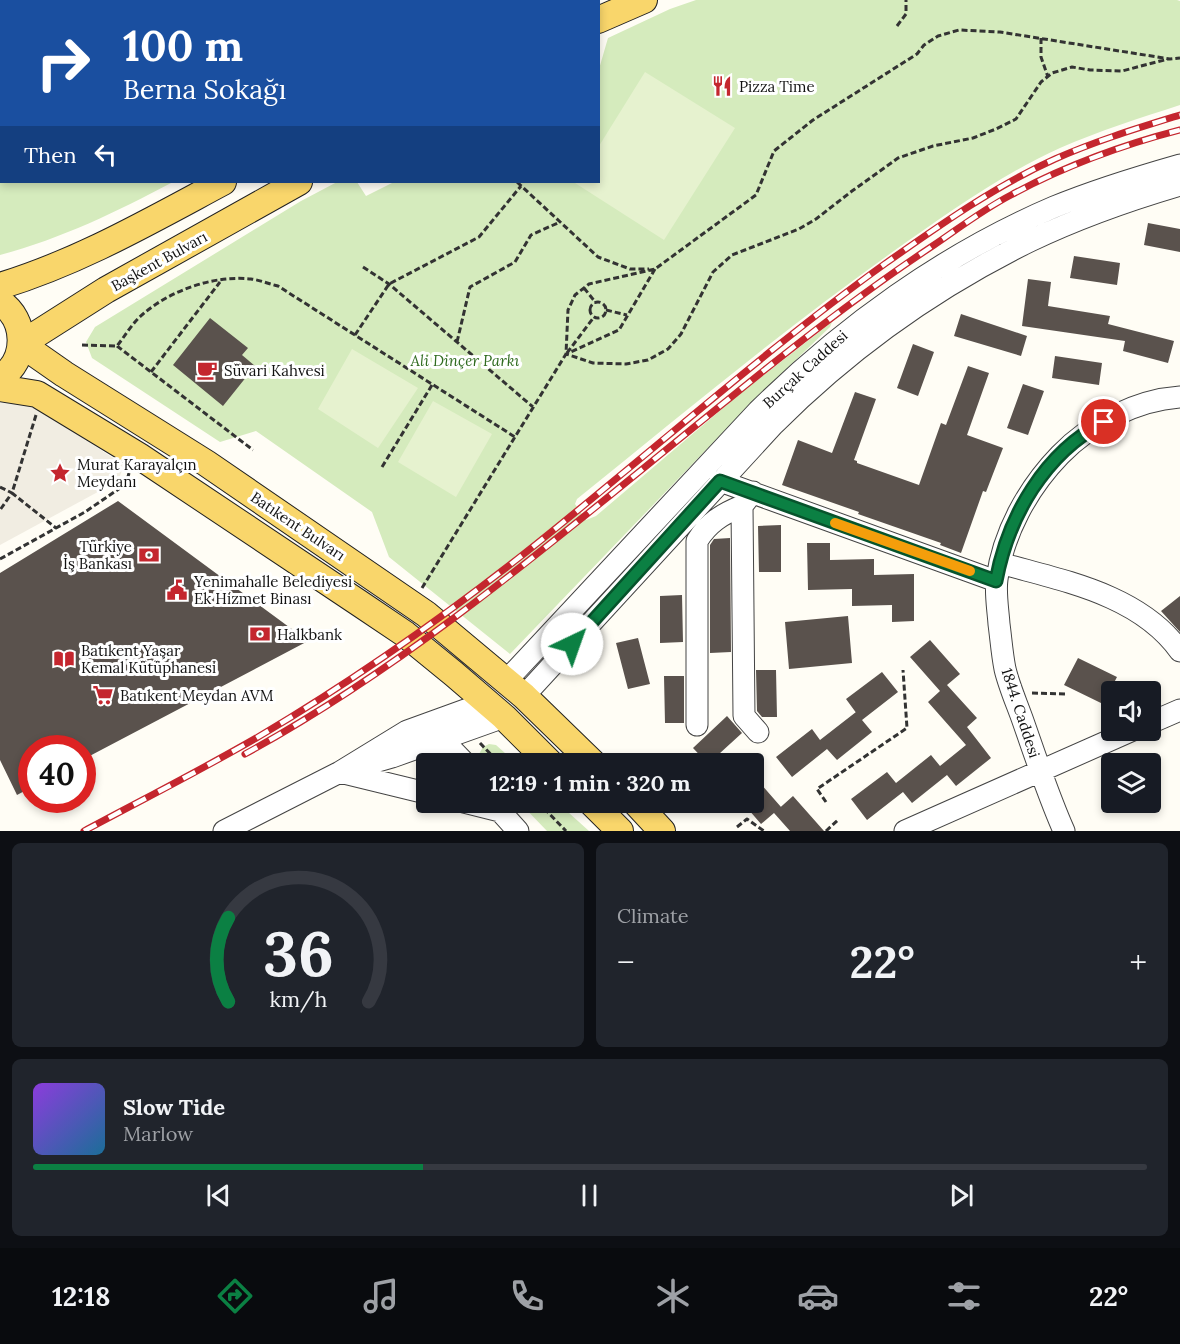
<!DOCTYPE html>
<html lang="en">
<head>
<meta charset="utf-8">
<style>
  :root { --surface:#171b24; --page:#20242c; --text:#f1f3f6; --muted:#9ea1a6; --line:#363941; --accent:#0b8043 }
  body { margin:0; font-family:Lora,serif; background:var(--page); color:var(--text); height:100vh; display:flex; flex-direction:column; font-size:22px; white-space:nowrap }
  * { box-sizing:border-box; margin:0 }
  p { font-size:20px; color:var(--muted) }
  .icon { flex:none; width:33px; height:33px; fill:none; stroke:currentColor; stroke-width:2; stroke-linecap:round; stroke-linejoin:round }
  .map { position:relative; height:831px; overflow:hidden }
  .drawer { display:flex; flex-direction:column; gap:12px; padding:12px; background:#0d0f14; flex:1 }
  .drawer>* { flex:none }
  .hud { position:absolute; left:0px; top:0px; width:600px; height:183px; box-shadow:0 3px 9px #0003; background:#1a4fa0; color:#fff; overflow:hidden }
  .controls { position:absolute; left:1101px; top:681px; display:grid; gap:12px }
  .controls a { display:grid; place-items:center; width:60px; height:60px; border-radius:6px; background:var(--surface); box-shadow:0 3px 9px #0003; font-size:30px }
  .speed { position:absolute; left:18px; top:735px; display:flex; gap:12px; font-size:30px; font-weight:700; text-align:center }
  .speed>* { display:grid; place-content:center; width:78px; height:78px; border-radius:50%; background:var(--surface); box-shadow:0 3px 9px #0003; line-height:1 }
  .speed .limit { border:9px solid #d22; background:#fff; color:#111 }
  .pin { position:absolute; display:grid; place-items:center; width:51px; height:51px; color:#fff; margin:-26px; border:3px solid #fff; border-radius:50%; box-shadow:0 2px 6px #0007 }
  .me { position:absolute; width:66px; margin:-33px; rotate:42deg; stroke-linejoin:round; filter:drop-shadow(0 0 4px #0008) }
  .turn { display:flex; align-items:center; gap:21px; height:126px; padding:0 24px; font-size:27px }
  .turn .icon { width:78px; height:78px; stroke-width:2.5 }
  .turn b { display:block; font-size:42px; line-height:51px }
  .then { display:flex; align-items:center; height:57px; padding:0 24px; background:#0003; gap:12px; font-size:22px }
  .big { font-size:45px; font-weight:800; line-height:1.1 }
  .drawer .widget { flex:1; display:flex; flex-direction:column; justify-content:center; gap:9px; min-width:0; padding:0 21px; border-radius:9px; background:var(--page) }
  .drawer .dial { align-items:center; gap:0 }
  .dial svg { height:156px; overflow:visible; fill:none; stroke:var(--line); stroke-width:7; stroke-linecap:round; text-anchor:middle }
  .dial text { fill:var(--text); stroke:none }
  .song { display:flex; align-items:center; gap:18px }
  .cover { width:72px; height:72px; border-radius:9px; background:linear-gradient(135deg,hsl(270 70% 55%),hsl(200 70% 35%)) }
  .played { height:6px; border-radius:3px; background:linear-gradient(90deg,var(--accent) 35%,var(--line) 35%) }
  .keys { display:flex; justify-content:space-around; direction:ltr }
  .heat { display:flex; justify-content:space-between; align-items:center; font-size:33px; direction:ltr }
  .drawer .tiles { flex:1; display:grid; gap:12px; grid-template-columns:1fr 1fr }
  .widget:last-child { grid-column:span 2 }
  .trip { position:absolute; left:416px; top:753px; width:348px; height:60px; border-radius:6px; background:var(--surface); box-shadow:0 3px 9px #0003; font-weight:800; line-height:60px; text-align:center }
  .dock { display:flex; height:96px; justify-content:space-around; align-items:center; background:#090b0e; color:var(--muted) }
  .dock .icon { width:42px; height:42px }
  .dock .on { color:var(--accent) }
  .dock b { font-size:27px; color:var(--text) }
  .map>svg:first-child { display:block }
</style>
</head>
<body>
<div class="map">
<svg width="1180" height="831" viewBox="0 0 1180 831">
  <rect width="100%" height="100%" fill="#fffdf5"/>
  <!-- green -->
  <path fill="#d5ebbd" d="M696,0H1177L1180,1V105C1140,118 1099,131 1060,148C1000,175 945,215 891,253C783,330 681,415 577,499L575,504L586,520L596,516L742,392L832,322L830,327L752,402L510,654L389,557L372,512L256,431L220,442L92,358L86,342L95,327L301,201L337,182H357L366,196L394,182H598L599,69L608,38L670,9Z
    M0,81L2,182H173C116,212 63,238 0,255Z
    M489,744L496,745L516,763H483L479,754L483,747Z
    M520,803H558L589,831H547Z"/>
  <!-- pitch -->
  <path fill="#e6f2cf" d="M645,72L735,128L664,240L575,183L576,182H598L599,146Z
    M352,349L418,388L378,448L318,409Z
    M433,401L492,434L456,497L398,462Z"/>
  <!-- plaza -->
  <path fill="#f1ede2" d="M0,403L26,404L41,411L124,465L118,481L0,545Z"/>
  <!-- building -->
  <path fill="#5a524d" d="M1148,223L1180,229V252L1144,245Z
    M1074,256L1120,263L1117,285L1070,278Z
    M1028,279L1051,282L1048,306L1110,316L1108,324L1174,341L1168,363L1123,351L1125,341L1022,326Z
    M961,314L1027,336L1021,356L954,336Z
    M210,318L248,348L242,355L255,366L223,406L173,365Z
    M913,344L934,352L918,396L897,388Z
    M1055,356L1102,363L1099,385L1052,378Z
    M968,366L989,373L967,435L1003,448L986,492L983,491L961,553L940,545L941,543L858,514L859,512L782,485L798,440L832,453L855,392L876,399L854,460L857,461V463L919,485L941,423L946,425Z
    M1023,384L1044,391L1028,435L1007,428Z
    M118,501L308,641L82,760V748H32V787L17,795L0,760V573Z
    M781,525V572H759L758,526Z
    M730,538L731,652L710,653V545L714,539Z
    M807,543H830V560L874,559V575L914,574V621L892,622V605L852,606V589L808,590Z
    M682,595L683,642L660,643V596Z
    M1180,596V632L1161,611Z
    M848,616L852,663L789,669L785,622Z
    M638,638L650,684L628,689L616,643Z
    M930,640L960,674L947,685L977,718L967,727L991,758L956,786L947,775L912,803L903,792L867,820L851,799L887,772L896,783L931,755L940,766L966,745L928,702L940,691L910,657Z
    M1078,658L1117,677L1103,704L1064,685Z
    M756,670H776L777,717H762L757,711Z
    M882,672L898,692L862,720L872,732L837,760L827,749L792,777L776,757L812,729L820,740L856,712L857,714L846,699Z
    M664,676H684V723H665Z
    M727,716L742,733L708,764L693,748Z
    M753,775L781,807L761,824L742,802H753Z
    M793,796L824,831H790L774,813Z"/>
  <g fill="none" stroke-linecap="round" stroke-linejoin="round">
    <!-- minor casing -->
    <g stroke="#444" stroke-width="23">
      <path id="minor" d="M286,0V2
        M307,0V2
        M93,2L101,0
        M0,19H2
        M0,74H2
        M720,481L996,581
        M753,492L742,506L744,716L758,732
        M1000,563C1063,581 1139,594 1180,651
        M506,681L758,411C843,327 944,254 1054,207C1095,190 1138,177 1180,165
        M524,696L774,424C848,350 936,287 1030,241C1078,218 1129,200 1180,185
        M487,702L407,731L340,772L392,757L504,717
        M1150,723L1180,710
        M697,725V541C708,523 722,514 742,506
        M433,730L466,764
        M413,738L440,764
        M464,802L500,811L518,831
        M224,831L340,772L426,793
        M905,831L1133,730
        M1064,831C1048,795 1036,758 1023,721C1017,704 1009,686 1005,669C1002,654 1001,639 999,624C998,609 995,593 997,579C1003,533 1028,488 1060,455C1090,424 1136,400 1180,397"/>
    </g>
    <!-- major casing -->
    <g stroke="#222" stroke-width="28">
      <path id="major" d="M558,2L561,0
        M598,20L644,0
        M0,286C79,262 150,221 223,182
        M0,302C27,320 28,360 0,378
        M21,344L64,374L206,463L426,614L524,696L594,764
        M21,344L106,290L299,182
        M0,388L37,394L139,456L359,603L405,634L454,674L504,717L551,764
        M591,802L620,831
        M635,802L662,831"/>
    </g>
    <!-- path -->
    <path stroke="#333" stroke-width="3" stroke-dasharray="6 3" stroke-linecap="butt" d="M897,26L906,14V0
      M1041,38V57L1048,77
      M0,116H2
      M0,159H2
      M517,182L598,257L630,269H649
      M363,267L389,284L533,407
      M655,269L619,330L566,354L593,363L626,364L648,360L668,349L681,334L713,272L732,255L799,229L816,219L852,191L898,158L933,146L973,138L996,129L1016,119L1041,82L1052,73L1072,67L1090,70L1122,71L1168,59
      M584,288L596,303
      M590 310a8 8 0 1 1 16 0a8 8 0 1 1-16 0Z
      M606,310L627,315
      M355,335L389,284L479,237L521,186
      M457,342L470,287L515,262L531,235L560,222
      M82,345L117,346C125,336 133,322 143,314C171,290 214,275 251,279C260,280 269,284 278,286L515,437
      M117,346L253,450
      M567,353L594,317
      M151,372L220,282
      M36,415L12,493L56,528
      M382,467L432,385
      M0,487L12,493L0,510
      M0,559L85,512L126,484L129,473
      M422,588L566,354L568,310L575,295L589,284L655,269L756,195L774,151L813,120L917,54L924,45L938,36L959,30L1000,32L1170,59L1180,58
      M1032,693L1066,694
      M1105,714L1109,724
      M480,743L500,764
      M538,802L566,831
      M826,802L817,789L907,728L903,670
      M519,806L530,802
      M737,827L747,819L764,831
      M826,831L839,819"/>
    <!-- minor -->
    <use href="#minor" stroke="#fff" stroke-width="21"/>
    <!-- major -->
    <use href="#major" stroke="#f9d66b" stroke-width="26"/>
    <!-- rail casing -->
    <g stroke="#c4262e" stroke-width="7">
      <path id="rail" d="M245,754C422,657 573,524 730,398C796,344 863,292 934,245C959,228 984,209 1011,195C1063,167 1122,145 1180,130
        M84,831C142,800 201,770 258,737C351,682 441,619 525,553C646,457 761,353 886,263C940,225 995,186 1055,159C1095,141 1138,128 1180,115"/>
    </g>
    <!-- rail -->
    <use href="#rail" stroke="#fff" stroke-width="4.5" stroke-dasharray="14" stroke-linecap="butt"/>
  </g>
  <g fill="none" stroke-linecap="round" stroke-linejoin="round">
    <!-- route casing -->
    <g stroke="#07532c" stroke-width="15">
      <path id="route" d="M572,644L720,481L996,581C1008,516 1045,453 1104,422"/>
    </g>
    <!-- route -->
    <use href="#route" stroke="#0b8043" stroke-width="10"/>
    <!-- slow -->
    <path stroke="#f59e0b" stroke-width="10" d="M835,523L970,571"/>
  </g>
  <!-- icons -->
  <defs>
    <g id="restaurant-bare" transform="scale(1.62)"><path d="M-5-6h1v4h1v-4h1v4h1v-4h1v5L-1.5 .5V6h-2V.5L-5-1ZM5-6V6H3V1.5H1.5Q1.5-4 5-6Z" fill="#c4262e" stroke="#fff" stroke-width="2.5" paint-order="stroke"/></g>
    <g id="cafe-bare" transform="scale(1.62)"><path d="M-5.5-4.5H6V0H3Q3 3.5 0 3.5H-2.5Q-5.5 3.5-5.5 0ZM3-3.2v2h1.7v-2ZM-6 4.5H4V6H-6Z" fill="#c4262e" stroke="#fff" stroke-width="2.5" paint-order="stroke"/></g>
    <g id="sight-bare" transform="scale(1.62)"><path d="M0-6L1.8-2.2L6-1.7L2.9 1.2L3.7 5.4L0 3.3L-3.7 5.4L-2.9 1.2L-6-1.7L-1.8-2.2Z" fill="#c4262e" stroke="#fff" stroke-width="2.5" paint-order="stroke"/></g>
    <g id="bank-bare" transform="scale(1.62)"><path d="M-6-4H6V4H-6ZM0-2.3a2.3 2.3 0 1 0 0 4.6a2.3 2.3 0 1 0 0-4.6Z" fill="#c4262e" stroke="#fff" stroke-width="2.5" paint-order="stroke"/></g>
    <g id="civic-bare" transform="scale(1.62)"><path d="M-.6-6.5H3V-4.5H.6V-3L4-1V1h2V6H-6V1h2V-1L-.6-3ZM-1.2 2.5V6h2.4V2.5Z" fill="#c4262e" stroke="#fff" stroke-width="2.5" paint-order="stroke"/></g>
    <g id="library-bare" transform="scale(1.62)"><path d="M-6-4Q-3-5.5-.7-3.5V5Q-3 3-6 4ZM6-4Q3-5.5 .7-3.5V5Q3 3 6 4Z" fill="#c4262e" stroke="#fff" stroke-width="2.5" paint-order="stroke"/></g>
    <g id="supermarket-bare" transform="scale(1.62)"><path d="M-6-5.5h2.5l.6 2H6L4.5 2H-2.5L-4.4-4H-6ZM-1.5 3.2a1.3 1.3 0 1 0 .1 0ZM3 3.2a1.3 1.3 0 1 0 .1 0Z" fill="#c4262e" stroke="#fff" stroke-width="2.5" paint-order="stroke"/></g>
  </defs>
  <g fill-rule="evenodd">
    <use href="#restaurant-bare" x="722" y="86"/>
    <use href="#cafe-bare" x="207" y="370"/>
    <use href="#sight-bare" x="60" y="473"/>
    <use href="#bank-bare" x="149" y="555"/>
    <use href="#civic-bare" x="177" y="590"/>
    <use href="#bank-bare" x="260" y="634"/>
    <use href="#library-bare" x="64" y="659"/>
    <use href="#supermarket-bare" x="103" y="695"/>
  </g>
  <g text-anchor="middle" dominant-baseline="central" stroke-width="6" stroke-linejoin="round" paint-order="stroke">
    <!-- poi labels -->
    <g font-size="15" fill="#111" stroke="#fff" text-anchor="start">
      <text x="739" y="86">Pizza Time</text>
      <text x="224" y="370">Süvari Kahvesi</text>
      <text x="77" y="464">Murat Karayalçın<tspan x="77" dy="17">Meydanı</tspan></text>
      <text x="132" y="546" text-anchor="end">Türkiye<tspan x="132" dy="17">İş Bankası</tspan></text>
      <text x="194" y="581">Yenimahalle Belediyesi<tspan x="194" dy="17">Ek Hizmet Binası</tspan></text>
      <text x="277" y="634">Halkbank</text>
      <text x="81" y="650">Batıkent Yaşar<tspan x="81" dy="17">Kemal Kütüphanesi</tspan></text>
      <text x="120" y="695">Batıkent Meydan AVM</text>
    </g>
    <!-- street labels -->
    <g font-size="15" fill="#111" stroke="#fff">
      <text transform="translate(159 261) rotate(-29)">Başkent Bulvarı</text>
      <text transform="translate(805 369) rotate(-42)">Burçak Caddesi</text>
      <text transform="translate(298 526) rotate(34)">Batıkent Bulvarı</text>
      <text transform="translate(1021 713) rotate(72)">1844. Caddesi</text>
    </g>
    <!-- park labels -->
    <g font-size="15" font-style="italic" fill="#2f6b1f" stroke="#fff">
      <text x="465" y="360">Ali Dinçer Parkı</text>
    </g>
  </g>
</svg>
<div class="controls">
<a><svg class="icon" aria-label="sound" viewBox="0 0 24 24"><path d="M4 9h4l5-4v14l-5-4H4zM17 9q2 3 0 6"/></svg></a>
<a><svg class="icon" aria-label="layers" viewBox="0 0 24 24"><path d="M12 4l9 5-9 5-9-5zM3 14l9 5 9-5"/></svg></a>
</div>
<div class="speed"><div class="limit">40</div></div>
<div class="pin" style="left:1104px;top:422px;background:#d93025"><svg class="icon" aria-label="arrive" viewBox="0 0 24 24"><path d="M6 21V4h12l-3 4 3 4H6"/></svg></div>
<svg class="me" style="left:572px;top:644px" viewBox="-20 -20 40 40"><circle r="19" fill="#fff"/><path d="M0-13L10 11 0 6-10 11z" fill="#0b8043"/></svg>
<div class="trip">12:19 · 1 min · 320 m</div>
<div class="hud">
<div class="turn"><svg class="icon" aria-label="right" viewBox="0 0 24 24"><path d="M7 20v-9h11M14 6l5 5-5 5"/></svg><div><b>100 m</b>Berna Sokağı</div></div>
<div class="then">Then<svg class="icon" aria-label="left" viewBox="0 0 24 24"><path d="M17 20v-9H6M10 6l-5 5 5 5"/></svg></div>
</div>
</div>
<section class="drawer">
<div class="tiles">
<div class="widget dial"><svg viewBox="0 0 100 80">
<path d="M14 69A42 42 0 1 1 86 69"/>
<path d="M14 69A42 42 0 0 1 14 26" stroke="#0b8043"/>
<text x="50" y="56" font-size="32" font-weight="700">36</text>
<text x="50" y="72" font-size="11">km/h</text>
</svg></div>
<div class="widget"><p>Climate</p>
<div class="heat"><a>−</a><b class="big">22°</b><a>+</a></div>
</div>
<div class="widget">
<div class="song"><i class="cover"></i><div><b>Slow Tide</b><p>Marlow</p></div></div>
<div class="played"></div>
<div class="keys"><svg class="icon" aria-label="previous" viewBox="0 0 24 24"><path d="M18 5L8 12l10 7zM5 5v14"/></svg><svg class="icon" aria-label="pause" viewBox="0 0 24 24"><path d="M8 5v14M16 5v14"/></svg><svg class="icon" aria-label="next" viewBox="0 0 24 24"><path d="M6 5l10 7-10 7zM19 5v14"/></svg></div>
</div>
</div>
</section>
<nav class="dock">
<b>12:18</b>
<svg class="icon on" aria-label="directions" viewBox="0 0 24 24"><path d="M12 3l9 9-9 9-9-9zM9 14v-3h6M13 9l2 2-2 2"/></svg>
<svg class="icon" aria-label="music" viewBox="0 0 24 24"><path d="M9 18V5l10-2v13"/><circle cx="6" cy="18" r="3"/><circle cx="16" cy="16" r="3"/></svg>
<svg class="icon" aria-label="phone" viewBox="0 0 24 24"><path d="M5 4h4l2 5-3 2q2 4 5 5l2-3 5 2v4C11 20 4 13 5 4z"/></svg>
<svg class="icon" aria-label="climate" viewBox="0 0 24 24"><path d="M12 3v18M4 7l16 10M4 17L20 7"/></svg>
<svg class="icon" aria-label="car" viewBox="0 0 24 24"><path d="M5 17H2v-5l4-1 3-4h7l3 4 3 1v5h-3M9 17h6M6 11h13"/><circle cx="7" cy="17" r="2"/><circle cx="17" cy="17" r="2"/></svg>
<svg class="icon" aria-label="filters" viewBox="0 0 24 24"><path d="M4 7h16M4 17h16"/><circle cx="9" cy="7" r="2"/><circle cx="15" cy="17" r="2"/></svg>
<b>22°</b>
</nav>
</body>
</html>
